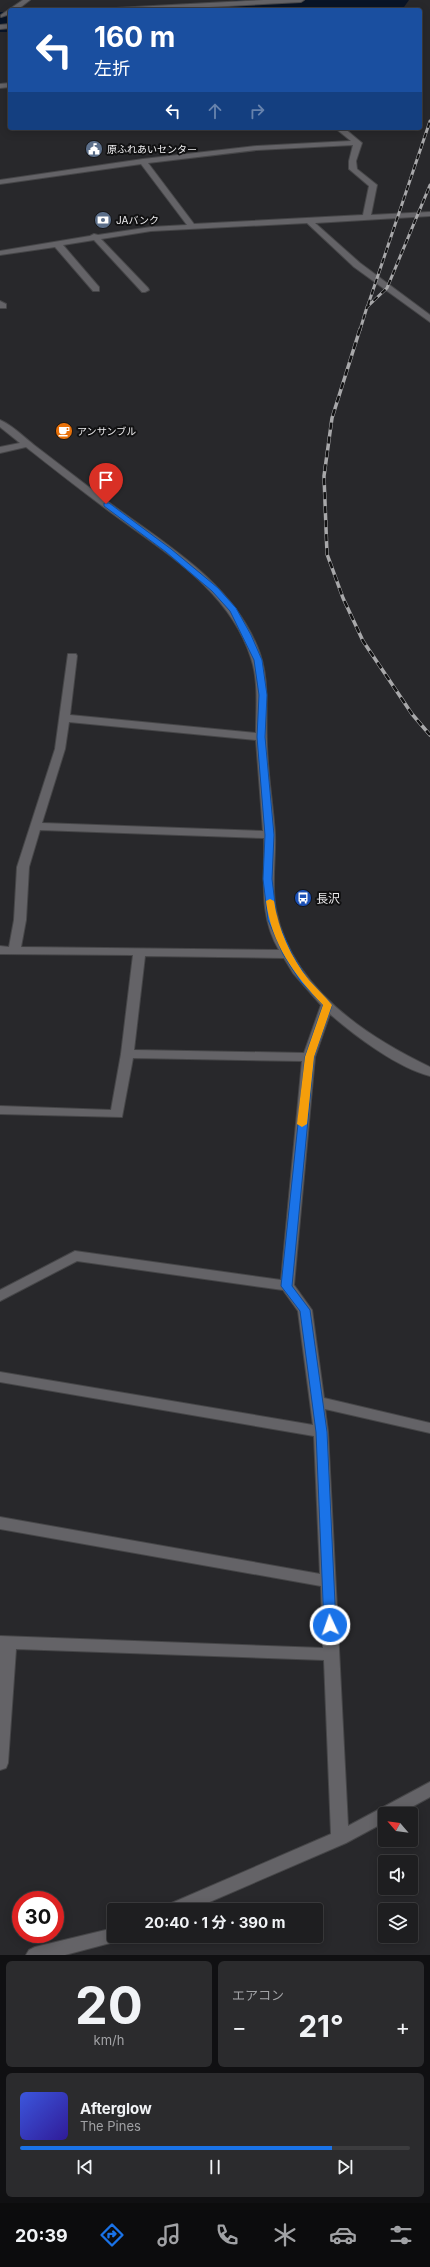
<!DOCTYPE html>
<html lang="ja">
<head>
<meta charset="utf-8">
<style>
  :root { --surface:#1e1e20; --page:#2b2b2d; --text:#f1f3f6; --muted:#a1a2a5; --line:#3c3c3e; --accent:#1a73e8 }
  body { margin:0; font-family:Inter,"Noto Sans JP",sans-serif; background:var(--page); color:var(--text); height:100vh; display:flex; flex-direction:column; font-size:15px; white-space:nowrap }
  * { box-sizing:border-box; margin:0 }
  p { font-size:13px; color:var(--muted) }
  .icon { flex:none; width:22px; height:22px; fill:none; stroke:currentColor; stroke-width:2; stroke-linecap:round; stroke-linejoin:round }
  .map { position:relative; height:1955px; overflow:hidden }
  .sheet { display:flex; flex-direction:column; gap:6px; padding:6px; background:#101012; flex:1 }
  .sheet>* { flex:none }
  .guide { position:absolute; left:8px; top:8px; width:414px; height:122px; border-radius:4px; box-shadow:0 2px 10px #0003,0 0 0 1px var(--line); background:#1a4fa0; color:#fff; overflow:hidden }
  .needle { width:26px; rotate:298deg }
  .tools { position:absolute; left:378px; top:1807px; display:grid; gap:8px }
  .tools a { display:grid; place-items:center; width:40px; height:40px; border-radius:4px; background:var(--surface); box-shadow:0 2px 10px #0003,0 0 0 1px var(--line); font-size:20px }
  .speed { position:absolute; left:12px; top:1891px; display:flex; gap:8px; font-size:20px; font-weight:700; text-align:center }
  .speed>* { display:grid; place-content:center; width:52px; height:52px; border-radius:50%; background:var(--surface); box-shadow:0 2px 10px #0003,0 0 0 1px var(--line); line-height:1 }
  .speed .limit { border:6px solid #d22; background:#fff; color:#111 }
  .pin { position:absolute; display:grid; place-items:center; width:34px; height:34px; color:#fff; margin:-41px -17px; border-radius:50% 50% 50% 0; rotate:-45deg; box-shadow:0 0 4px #0007 }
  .pin .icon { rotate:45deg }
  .me { position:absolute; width:44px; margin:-22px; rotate:357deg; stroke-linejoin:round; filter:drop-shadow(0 0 3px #0008) }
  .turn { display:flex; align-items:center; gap:14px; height:84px; padding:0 20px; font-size:18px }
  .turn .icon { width:52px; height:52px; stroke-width:2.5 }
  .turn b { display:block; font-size:28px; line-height:34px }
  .lanes { display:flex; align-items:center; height:38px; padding:0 20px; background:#0003; justify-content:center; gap:20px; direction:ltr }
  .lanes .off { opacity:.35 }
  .big { font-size:30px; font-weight:700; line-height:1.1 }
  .sheet .tile { flex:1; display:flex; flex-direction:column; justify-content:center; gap:6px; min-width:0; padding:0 14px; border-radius:6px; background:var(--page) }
  .sheet .dial { align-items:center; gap:0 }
  .dial b { font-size:52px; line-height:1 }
  .song { display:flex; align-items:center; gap:12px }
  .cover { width:48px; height:48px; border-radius:6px; background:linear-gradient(135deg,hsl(230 70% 55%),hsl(250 70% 35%)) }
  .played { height:4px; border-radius:2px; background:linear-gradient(90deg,var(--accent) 80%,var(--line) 80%) }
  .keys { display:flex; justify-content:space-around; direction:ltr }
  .heat { display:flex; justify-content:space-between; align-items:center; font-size:22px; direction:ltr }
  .sheet .tiles { flex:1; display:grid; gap:6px; grid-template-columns:1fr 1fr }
  .tile:last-child { grid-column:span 2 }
  .trip { position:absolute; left:107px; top:1903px; width:216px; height:40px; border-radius:4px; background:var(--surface); box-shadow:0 2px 10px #0003,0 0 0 1px var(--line); font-weight:700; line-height:40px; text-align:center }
  .tab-bar { display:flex; height:64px; justify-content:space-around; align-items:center; background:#0c0c0d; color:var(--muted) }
  .tab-bar .icon { width:28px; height:28px }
  .tab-bar .current { color:var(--accent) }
  .tab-bar b { font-size:18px; color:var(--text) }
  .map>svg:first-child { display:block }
</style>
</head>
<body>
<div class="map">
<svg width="430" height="1955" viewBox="0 0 430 1955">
  <rect width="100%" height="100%" fill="#28282b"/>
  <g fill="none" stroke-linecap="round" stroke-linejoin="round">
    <!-- river -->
    <path fill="#091426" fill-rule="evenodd" d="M237,0H409L404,7L387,10H217L222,3Z
      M0,12H10V32H0Z"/>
    <!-- minor casing -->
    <g stroke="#464648" stroke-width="2">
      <path id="minor" d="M23,0H30L17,10H10V14L1,17V15Z
        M264,0H304L301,2L153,10H113L116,8Z
        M10,24V28L0,29V25Z
        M10,83V87L0,88V84Z
        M335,128H344L362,143L356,161L357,169L377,185L371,215L430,212V216L315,223L360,263L430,315V322L354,267L307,223L151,231L101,239L148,288L149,290L145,292H142L94,240L63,245L99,287V291H93L55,247L0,255V251L90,236L94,234L98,235L151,227L187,225L141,164L0,184V180L143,159L257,146L351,141ZM353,145L349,161V169L369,186L363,215L194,224L148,163L257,150Z
        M0,301L6,304V308H0Z
        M0,420C12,425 24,437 34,445C60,465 85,484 111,504C165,544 230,581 257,646C271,678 265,712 267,746C268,776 273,805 275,834C276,859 271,885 276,910C291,986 365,1036 430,1067V1076C398,1068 355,1036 330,1014L315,1057L294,1285L312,1310L324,1398L430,1423V1433L325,1409L328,1432L348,1826L430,1782V1797L399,1814H385V1822L346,1843L191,1910H164L167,1905L331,1834L324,1660L16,1649L8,1763L6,1768L0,1770V1636L323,1648L321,1586L0,1529V1517L320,1574L314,1436L0,1382V1372L313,1425L298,1311L283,1290L77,1261L0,1301V1290L75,1251L281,1280L302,1061L133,1058L122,1117L0,1114V1106L111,1110L121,1054L133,955L0,954V946L9,947L14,920L17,867L55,749L68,654H76L77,656L70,715L256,733C256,708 259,682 251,658C230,591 166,553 113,514C83,492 54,469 26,447L0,453V447L20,443L0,427ZM69,722L256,740L263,831L42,823L65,749ZM40,830L264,838C265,877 258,915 279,950L21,947L26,920L29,867ZM145,956L284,958L293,973L321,1005L304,1053L134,1050Z
        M114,1928V1936H122L120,1940L114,1942L65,1955H26L29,1950L35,1947Z"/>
    </g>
    <!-- minor -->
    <use href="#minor" fill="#646367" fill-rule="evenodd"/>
    <!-- rail-far1 casing -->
    <g stroke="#a8a8aa" stroke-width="3">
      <path id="rail-far1" d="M368,305L430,121
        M360,330L367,307L387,288L430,185"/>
    </g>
    <!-- rail casing -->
    <g stroke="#a8a8aa" stroke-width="3.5">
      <path id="rail" d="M360,329L332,418L324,476L327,554L343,598L363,641L412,714L430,735"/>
    </g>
    <!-- rail-far1 -->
    <use href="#rail-far1" stroke="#111112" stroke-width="2" stroke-dasharray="5.5" stroke-linecap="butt"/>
    <!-- rail -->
    <use href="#rail" stroke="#111112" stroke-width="2.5" stroke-dasharray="7" stroke-linecap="butt"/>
  </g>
  <!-- route -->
  <path fill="#1a73e8" stroke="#114b97" d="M104,503H109L171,549L218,588L236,608L251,635L262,660L267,695L265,737L274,835L272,879L277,920L292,954L300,967L308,979L332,1005L314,1057L292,1286L310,1310L327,1432L336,1625L330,1629L324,1625L316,1432L300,1311L281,1286L305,1057L323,1005L301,982L291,967L283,954L268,920L263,879L265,835L257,737L259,695L254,660L230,611L212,591L166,552L104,506Z"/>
  <!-- slow -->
  <path fill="#f59e0b" d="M270,899L274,901C278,929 291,958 309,980C316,988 325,996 332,1005L314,1057L307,1124L302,1127L297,1124L305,1057L323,1005C295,976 271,943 266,901Z"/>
  <!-- icons -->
  <defs>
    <g id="civic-disc" transform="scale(0.9)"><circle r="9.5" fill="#5c6f8a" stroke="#111112"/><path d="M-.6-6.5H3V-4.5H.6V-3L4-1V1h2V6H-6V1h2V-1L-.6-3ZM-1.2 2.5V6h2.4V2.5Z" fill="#fff"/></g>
    <g id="bank-disc" transform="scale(0.9)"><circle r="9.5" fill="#5c6f8a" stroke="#111112"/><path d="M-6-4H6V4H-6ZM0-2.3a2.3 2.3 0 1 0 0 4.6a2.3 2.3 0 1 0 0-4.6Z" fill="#fff"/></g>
    <g id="cafe-disc" transform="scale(0.9)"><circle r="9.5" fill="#e8710a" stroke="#111112"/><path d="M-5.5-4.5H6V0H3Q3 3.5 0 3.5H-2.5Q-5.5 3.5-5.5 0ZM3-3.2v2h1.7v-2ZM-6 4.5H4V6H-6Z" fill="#fff"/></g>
    <g id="bus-disc" transform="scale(0.9)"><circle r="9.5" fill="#1a4fb4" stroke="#111112"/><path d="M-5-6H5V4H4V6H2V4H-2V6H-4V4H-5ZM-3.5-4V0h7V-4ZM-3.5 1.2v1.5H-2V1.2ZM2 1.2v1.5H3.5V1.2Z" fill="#fff"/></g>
  </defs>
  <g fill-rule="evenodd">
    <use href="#civic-disc" x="94" y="149"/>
    <use href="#bank-disc" x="103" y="220"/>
    <use href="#cafe-disc" x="64" y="431"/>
    <use href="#bus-disc" x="303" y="898"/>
  </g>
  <g text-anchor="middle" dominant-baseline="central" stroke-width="4" stroke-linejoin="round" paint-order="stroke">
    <!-- far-poi labels -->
    <g font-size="10" fill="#eeedef" stroke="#111112" text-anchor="start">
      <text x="107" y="149">原ふれあいセンター</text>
      <text x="116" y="220">JAバンク</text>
      <text x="77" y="431">アンサンブル</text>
    </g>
    <!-- poi labels -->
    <g font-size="12" fill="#eeedef" stroke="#111112" text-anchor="start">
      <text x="316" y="898">長沢</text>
    </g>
  </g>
</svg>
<div class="tools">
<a><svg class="needle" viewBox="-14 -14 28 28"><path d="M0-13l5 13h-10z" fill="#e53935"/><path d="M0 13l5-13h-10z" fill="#a1a2a5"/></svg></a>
<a><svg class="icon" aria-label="sound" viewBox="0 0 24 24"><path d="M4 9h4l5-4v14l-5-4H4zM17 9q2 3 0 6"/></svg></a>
<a><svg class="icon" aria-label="layers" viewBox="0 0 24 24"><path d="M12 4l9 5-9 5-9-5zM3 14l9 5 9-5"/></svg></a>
</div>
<div class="speed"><div class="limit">30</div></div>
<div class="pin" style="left:106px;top:504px;background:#d93025"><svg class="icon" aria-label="arrive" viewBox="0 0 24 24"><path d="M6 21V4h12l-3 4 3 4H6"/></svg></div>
<svg class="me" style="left:330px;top:1625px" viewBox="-20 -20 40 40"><circle r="17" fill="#1a73e8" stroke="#fff" stroke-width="3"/><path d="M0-11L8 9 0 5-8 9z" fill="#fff"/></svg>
<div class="trip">20:40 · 1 分 · 390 m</div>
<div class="guide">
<div class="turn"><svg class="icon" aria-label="left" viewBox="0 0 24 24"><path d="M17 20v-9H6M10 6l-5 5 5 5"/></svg><div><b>160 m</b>左折</div></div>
<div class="lanes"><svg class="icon" aria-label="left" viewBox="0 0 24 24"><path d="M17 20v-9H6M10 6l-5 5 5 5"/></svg><svg class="icon off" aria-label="ahead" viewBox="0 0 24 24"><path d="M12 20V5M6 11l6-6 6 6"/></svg><svg class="icon off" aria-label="right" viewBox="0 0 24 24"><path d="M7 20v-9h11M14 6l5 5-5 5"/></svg></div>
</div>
</div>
<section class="sheet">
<div class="tiles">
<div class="tile dial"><b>20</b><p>km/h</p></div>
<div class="tile"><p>エアコン</p>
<div class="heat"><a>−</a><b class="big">21°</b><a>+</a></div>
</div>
<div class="tile">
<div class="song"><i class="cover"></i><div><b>Afterglow</b><p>The Pines</p></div></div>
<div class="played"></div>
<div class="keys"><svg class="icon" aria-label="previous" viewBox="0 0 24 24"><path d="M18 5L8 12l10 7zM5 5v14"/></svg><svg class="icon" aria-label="pause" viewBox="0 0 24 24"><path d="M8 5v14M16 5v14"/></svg><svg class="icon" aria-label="next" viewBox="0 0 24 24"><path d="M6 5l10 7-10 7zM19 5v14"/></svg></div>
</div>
</div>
</section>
<nav class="tab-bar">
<b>20:39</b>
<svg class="icon current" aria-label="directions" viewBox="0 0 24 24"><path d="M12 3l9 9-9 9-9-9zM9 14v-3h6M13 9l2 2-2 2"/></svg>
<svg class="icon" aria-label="music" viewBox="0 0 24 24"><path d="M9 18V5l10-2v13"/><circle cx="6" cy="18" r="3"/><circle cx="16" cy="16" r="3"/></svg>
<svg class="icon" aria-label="phone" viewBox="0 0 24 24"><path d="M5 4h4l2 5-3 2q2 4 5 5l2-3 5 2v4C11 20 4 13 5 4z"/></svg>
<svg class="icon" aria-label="climate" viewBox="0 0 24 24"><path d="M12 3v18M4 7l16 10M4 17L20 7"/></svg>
<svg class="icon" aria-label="car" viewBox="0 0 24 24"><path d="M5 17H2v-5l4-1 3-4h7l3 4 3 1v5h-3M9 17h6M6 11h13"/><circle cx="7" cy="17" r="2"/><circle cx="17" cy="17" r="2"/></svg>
<svg class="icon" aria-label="filters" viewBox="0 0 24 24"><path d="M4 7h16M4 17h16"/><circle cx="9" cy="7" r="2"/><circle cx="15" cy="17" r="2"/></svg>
</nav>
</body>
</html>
